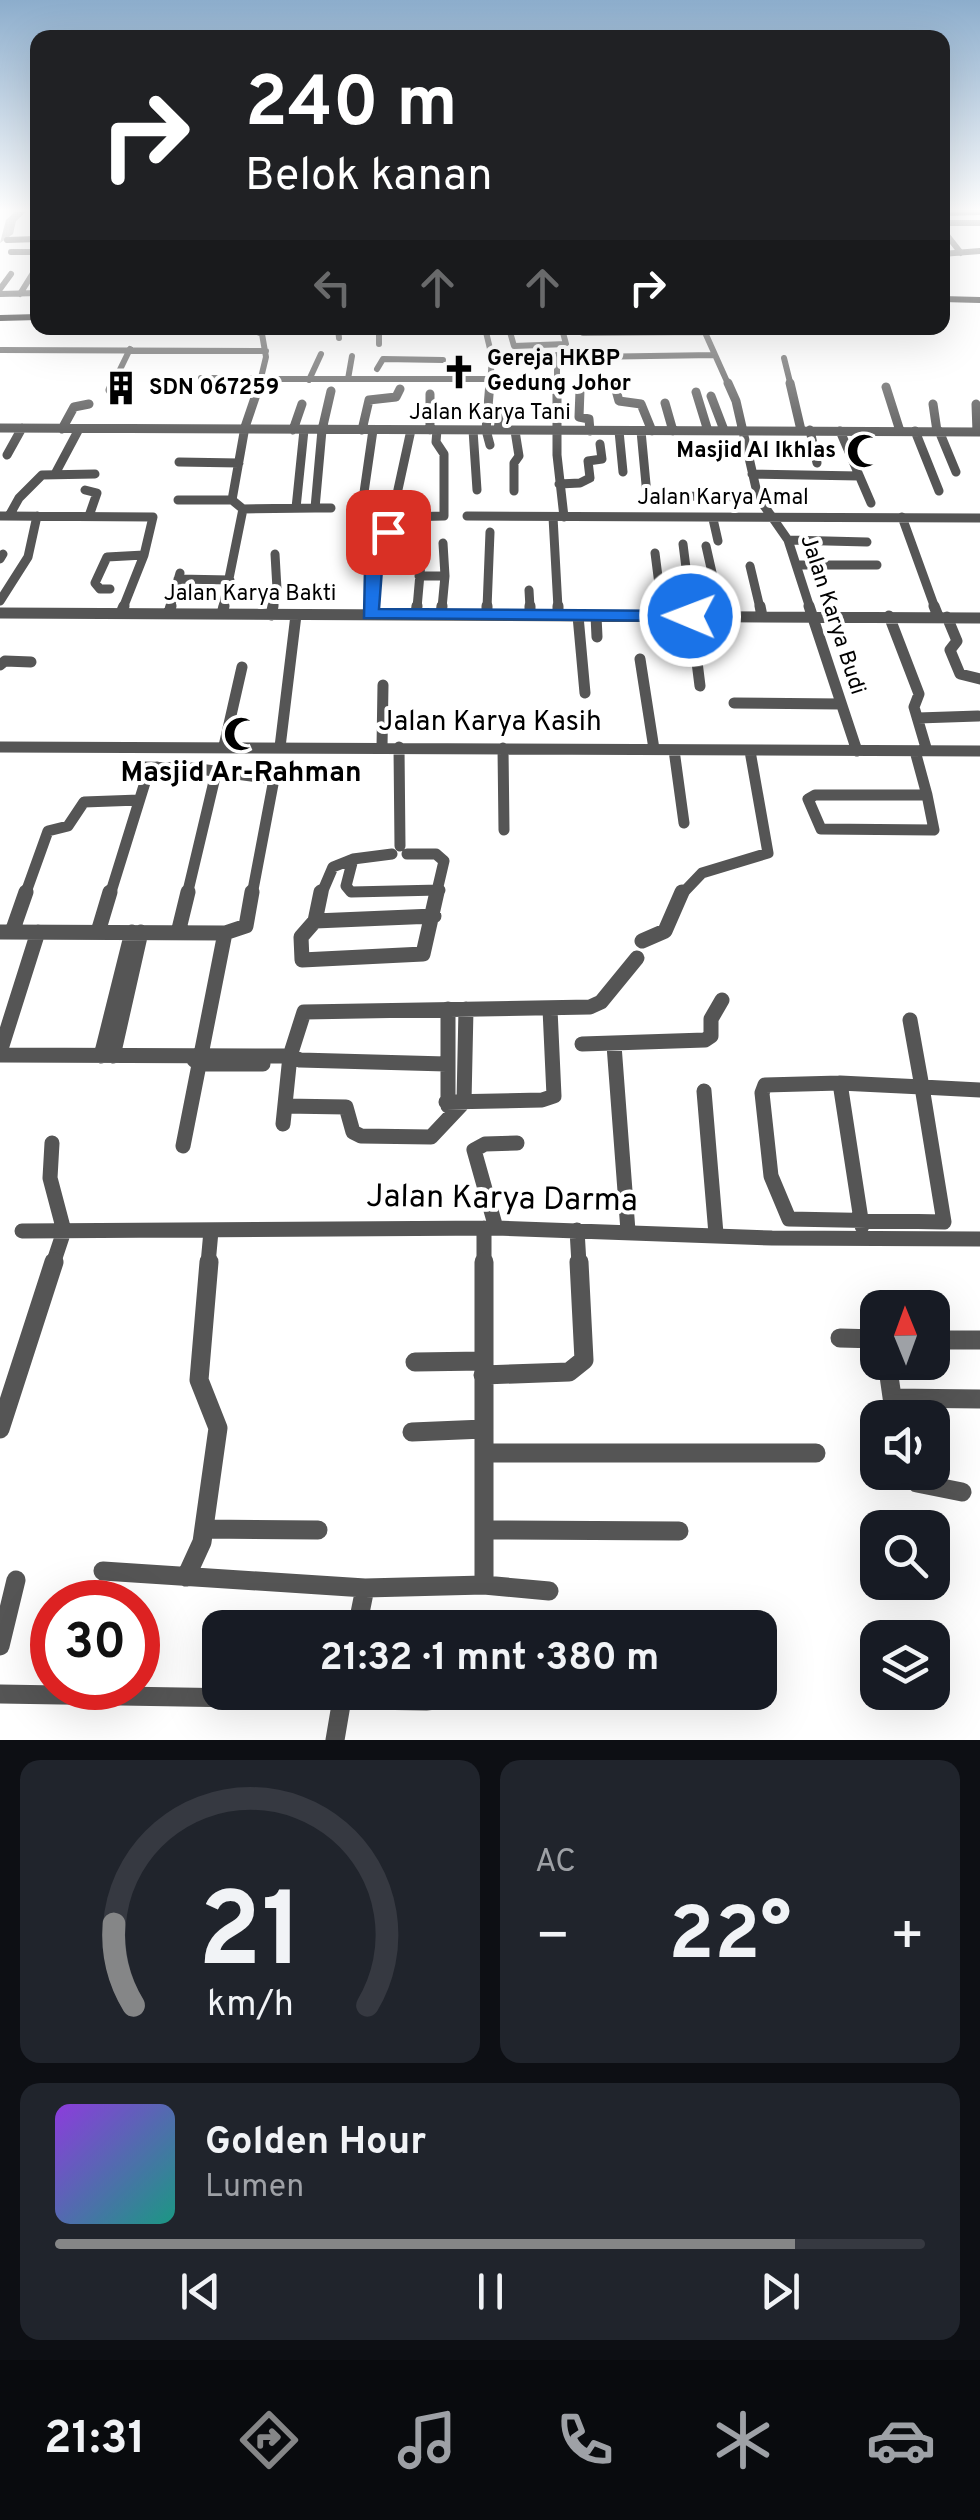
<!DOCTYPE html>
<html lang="id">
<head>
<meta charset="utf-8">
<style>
  :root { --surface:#171b24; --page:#20242c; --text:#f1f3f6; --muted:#9ea1a6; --line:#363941; --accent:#858687 }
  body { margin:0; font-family:Overpass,sans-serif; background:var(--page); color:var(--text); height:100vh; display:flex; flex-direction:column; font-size:38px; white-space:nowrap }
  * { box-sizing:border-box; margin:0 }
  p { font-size:32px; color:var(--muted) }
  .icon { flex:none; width:55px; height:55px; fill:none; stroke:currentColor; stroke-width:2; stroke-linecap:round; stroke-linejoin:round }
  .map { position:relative; height:1740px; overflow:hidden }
  .details { display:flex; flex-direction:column; gap:20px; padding:20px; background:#0d0f14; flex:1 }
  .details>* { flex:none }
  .hud { position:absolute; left:30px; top:30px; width:920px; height:305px; border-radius:20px; box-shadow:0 10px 40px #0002; background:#202124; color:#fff; overflow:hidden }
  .needle { width:65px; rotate:359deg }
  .controls { position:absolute; left:860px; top:1290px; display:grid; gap:20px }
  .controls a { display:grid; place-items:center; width:90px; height:90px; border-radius:20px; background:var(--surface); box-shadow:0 10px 40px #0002; font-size:50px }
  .speed { position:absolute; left:30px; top:1580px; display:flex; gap:20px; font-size:50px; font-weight:700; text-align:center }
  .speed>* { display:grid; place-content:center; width:130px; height:130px; border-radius:50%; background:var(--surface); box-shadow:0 10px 40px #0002; line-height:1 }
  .speed .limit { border:15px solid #d22; background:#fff; color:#111 }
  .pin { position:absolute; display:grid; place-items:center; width:85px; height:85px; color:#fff; margin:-42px; border-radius:20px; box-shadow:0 5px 15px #0006 }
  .me { position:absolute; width:110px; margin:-55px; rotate:271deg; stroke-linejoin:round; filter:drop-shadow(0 0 8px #0008) }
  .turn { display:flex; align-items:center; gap:35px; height:210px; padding:0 50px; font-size:45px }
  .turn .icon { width:130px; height:130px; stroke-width:2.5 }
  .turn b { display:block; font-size:70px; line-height:85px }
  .lanes { display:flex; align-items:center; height:95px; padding:0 50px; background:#0003; justify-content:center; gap:50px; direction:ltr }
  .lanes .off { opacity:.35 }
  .big { font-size:75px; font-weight:700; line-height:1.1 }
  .details .widget { flex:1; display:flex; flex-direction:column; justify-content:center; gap:15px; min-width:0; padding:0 35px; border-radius:20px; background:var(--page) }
  .details .dial { align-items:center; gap:0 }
  .dial svg { height:260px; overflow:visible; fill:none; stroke:var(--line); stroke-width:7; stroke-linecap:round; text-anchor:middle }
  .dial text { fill:var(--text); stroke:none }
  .song { display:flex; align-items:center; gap:30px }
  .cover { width:120px; height:120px; border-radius:15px; background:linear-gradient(135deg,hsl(270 70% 55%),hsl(170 70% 35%)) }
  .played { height:10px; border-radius:5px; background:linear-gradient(90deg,var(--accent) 85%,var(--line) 85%) }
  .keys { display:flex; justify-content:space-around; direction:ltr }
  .heat { display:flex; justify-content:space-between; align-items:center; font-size:55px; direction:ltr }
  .details .tiles { flex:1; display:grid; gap:20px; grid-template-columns:1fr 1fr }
  .widget:last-child { grid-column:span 2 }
  .trip { position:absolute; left:202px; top:1610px; width:575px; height:100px; border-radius:20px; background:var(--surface); box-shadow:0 10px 40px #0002; font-weight:700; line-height:100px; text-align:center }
  .menu { display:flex; height:160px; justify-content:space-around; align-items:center; background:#090b0e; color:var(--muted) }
  .menu .icon { width:70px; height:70px }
  .menu .on { color:var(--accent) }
  .menu b { font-size:45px; color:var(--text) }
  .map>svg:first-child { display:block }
</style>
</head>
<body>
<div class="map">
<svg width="980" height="1740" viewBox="0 0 980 1740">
  <rect width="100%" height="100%" fill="#fff"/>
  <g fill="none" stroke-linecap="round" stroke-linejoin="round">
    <!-- river -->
    <path fill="#a3a3a3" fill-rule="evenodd" d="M15,212H26L16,221L13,234L0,243L6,220Z"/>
    <!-- minor-far4 -->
    <path stroke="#555" stroke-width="6" d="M942,213L980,212
      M942,223H980
      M942,229L961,253
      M7,240L38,239
      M11,252H38
      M942,254L980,251
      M0,289L11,274
      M0,294L38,293
      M20,294L38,265
      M248,328L262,334L266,357L259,386
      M338,328L339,338
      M379,328V344
      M485,328L492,357L490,386
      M529,328L562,329L566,344L514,346L510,332Z
      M703,328L729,386
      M583,333L705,332
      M0,350L266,351
      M557,355V386
      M585,357L715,355
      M784,358L791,386
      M377,369L383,359L443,360
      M201,378H263
      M261,379H492
      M348,379L352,356
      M309,380L321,354
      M614,382L615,386
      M112,386L130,349"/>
    <!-- minor-far3 -->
    <path stroke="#555" stroke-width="9" d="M490,383L486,430L490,445
      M557,383V455L564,517
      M614,383L619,401L641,404L652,431
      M728,383L736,401L758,497L788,540L810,608
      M790,383L801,430
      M886,387L900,431
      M110,390L113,383
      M580,390L579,417L589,419L590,431
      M696,392L708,431
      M430,394V430
      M711,396L724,430
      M665,403L673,431
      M933,404L937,431
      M976,404L977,432
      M0,428L980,432
      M62,429L74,407L89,404
      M293,430L302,404
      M362,430L369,400L396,397L400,389
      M473,430L477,490
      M498,430L501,409
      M810,430L817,463
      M619,431L623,472
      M641,431L647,495
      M840,431L871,503
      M915,431L939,491
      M939,431L956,472
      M7,455L22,428
      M179,462L239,463
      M55,474L79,429
      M752,474L859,476
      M559,484L580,483L590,478L588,461L602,459L600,444
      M85,490L97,493L89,516
      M514,491V463L519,456L515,431
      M671,496L758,497
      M178,500H232
      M296,508L304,430
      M315,508H331
      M243,509L232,500L245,427L260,383
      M243,509L315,508L322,430L331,391
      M0,516L153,517L144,555L107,557L95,583L100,589H110
      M9,516L19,498L42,475L95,474
      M467,516L980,518
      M392,517L411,430
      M553,517L558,608
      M902,517L935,608
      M364,518L444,516V454L436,442L437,430
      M713,519L718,541
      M788,540L867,542
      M357,541L373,430
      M443,543L445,576
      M683,544L691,608
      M706,546L720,608
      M655,553L662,608
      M0,559L3,554
      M796,565H877
      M750,566L760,608
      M419,576H445L442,608
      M178,579L230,580
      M529,590L530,608
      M0,601L28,557L37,516
      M123,608L144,555
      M170,608L180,573
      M223,608L243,509
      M273,608L277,589L275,554
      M370,608L373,568L385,556L387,532
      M417,608L425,517
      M487,608L490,532"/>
    <!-- minor-far2 -->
    <path stroke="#555" stroke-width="11" d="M530,606V614
      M558,606V615
      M662,606L663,615
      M690,606L700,686
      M720,606L722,616
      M760,606L762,616
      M809,606L857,751
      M934,606L938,616
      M0,613L980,618
      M121,613L124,606
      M169,613L171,606
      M222,614L224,606
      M370,614L371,606
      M416,614L417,606
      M441,614L442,606
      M487,614V606
      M271,615L273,606
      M578,616L585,693
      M596,616L597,637
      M889,616L919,694L914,707L927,751
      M947,617L957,641L950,650L960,674L980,679
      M640,659L654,749
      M0,665L5,661L31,662
      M734,703L841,704
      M918,718L978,716
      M224,746L242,667
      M0,747L980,751
      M280,747L296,615
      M382,747L383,685
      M399,747L400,846
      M503,748L504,830
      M674,750L684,823
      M915,751L927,795
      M143,767L192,768L274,779L252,895
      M815,795H927L934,830L821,829L808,799Z
      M407,854H436L444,861L436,895
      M353,859L346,886L351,892L440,890
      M25,895L48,831L68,826L84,802L139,800
      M110,895L147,776L157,767
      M187,895L216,773
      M321,895L333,867L353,859L392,854
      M681,895L702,873L768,853L750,751"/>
    <!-- minor-far1 -->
    <path stroke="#555" stroke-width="15" d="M321,892L315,921L301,937L302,960L423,954L437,892
      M315,921L434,916
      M0,932L225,933L246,926L252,892
      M12,932L26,892
      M98,932L110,892
      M178,933L188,892
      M642,941L665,931L682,892
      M448,1009V1106
      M910,1020L922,1087
      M582,1044L705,1040L711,1036V1019L722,1000
      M614,1045L628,1231
      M0,1052L38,932
      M0,1055L290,1056L300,1060L446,1064
      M101,1056L132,932
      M113,1056L141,932
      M194,1060L200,1064H263
      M840,1083L922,1087L944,1222L789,1219L771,1176L762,1093L765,1085Z
      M840,1083L862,1226
      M922,1087L980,1090
      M704,1091L716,1234
      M446,1102L542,1100L554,1096L550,1009
      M285,1106L346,1107L353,1132L361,1136L431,1137L464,1102L466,1009
      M283,1124L290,1056L304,1012L590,1007L601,1002L637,958
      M52,1143L50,1178L64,1231L53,1264
      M183,1146L225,933
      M484,1228V1264
      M496,1228L474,1150L485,1144L517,1143
      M577,1230L579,1264
      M22,1231L496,1228L772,1238L980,1239
      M208,1264L211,1231"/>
    <!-- minor -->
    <path stroke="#555" stroke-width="19" d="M484,1262V1585
      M840,1338L878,1339
      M932,1340H980
      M415,1362L483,1361
      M887,1362L895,1418
      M483,1375L569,1372L584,1360L579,1262
      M892,1398L980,1399
      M0,1429L54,1262
      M412,1432L484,1429
      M486,1453H816
      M907,1472L917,1483L962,1492
      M204,1529L318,1530
      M487,1530L679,1531
      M103,1571L365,1588L484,1585L549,1591
      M186,1577L202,1542L218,1428L199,1380L209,1262
      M357,1628L365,1588
      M0,1646L16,1580
      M0,1694L426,1701L475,1696
      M335,1740L343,1693"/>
    <!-- highway -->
    <path fill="#000" fill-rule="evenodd" d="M942,296L980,297V303L942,302Z
      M38,314V320L0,321V315Z"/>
  </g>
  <!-- sky -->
  <linearGradient id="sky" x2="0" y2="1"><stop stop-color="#8cadcc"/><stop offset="0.46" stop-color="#fff"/><stop offset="1" stop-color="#fff" stop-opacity="0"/></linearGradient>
  <rect width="980" height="456" fill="url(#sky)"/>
  <!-- route -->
  <path fill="#1a73e8" stroke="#114b97" stroke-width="2.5" d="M388,527L396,532L394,556L382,569L379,609L690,611L700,616L690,621L364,618L365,568L377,555L379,532Z"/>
  <!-- icons -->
  <defs>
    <g id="church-bare" transform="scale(2.7)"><path d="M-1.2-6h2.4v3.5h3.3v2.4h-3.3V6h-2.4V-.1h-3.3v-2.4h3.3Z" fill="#000" stroke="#fff" stroke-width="2.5" paint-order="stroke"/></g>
    <g id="building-bare" transform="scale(2.7)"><path d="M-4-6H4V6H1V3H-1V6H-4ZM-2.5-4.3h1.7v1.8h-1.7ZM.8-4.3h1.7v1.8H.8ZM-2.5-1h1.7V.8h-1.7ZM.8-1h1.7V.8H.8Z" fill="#000" stroke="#fff" stroke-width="2.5" paint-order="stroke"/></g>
    <g id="mosque-bare" transform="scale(2.7)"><path d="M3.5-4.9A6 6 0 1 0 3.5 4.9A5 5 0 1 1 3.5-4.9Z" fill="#000" stroke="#fff" stroke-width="2.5" paint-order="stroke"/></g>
  </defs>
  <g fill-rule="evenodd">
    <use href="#church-bare" x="459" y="372"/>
    <use href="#building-bare" x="121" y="388"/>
    <use href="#mosque-bare" x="864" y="451"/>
    <use href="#mosque-bare" x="241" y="734"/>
  </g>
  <g text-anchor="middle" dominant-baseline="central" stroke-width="8" stroke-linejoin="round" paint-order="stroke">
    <!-- far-poi labels -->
    <g font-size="22" font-weight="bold" fill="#000" stroke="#fff" text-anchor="start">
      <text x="487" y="359">Gereja HKBP<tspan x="487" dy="25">Gedung Johor</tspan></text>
      <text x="149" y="388">SDN 067259</text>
      <text x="836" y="451" text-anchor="end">Masjid Al Ikhlas</text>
    </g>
    <!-- far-street labels -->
    <g font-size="22" fill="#000" stroke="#fff">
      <text x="490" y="413">Jalan Karya Tani</text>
      <text x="723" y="498">Jalan Karya Amal</text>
      <text x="250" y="594">Jalan Karya Bakti</text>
      <text transform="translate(832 615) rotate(72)">Jalan Karya Budi</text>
    </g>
    <!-- street labels -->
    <g font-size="28" fill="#000" stroke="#fff">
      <text x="490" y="723">Jalan Karya Kasih</text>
    </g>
    <!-- poi labels -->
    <g font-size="28" font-weight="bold" fill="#000" stroke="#fff">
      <text x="241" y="774">Masjid Ar-Rahman</text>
    </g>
    <!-- near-street labels -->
    <g font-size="32" fill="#000" stroke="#fff">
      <text transform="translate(502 1200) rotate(1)">Jalan Karya Darma</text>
    </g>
  </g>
</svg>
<div class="controls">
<a><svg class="needle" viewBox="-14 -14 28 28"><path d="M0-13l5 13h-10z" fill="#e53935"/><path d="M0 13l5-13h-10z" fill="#9ea1a6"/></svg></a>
<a><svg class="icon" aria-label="sound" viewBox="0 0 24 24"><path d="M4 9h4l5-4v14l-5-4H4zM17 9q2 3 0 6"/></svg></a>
<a><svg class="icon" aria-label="search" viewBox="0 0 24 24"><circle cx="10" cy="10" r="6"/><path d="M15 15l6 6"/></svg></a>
<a><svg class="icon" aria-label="layers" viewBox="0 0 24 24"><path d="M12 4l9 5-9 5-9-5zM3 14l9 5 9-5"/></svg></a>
</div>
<div class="speed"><div class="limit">30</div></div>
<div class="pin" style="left:388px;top:532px;background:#d93025"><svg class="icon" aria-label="arrive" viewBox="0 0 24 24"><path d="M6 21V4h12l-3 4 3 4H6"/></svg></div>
<svg class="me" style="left:690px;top:616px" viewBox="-20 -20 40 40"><circle r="17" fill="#1a73e8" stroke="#fff" stroke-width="3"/><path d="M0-11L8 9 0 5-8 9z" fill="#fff"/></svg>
<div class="trip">21:32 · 1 mnt · 380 m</div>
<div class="hud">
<div class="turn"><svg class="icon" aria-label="right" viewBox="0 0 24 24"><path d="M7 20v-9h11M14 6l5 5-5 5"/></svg><div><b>240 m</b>Belok kanan</div></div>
<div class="lanes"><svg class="icon off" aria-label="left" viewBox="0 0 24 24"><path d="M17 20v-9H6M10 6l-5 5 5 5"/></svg><svg class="icon off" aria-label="ahead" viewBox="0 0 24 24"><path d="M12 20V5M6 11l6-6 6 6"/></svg><svg class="icon off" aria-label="ahead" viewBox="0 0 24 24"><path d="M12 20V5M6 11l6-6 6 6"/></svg><svg class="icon" aria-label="right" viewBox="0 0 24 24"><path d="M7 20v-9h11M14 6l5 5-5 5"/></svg></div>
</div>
</div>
<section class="details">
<div class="tiles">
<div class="widget dial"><svg viewBox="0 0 100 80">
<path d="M14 69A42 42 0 1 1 86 69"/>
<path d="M14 69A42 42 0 0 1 8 44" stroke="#858687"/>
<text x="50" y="56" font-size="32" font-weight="700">21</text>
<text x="50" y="72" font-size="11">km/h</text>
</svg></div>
<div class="widget"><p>AC</p>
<div class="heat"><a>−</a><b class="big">22°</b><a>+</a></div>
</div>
<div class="widget">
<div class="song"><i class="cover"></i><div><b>Golden Hour</b><p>Lumen</p></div></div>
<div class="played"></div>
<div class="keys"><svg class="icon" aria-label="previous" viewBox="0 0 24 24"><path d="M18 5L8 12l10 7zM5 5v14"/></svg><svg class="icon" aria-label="pause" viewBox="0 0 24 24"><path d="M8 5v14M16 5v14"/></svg><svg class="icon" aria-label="next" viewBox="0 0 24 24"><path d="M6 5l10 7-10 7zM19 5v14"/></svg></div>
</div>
</div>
</section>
<nav class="menu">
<b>21:31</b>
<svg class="icon on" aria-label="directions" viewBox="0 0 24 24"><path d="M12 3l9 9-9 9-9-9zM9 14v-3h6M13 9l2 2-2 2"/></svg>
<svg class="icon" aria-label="music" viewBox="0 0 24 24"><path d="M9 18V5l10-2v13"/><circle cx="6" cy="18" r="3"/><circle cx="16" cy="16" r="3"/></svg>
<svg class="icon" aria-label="phone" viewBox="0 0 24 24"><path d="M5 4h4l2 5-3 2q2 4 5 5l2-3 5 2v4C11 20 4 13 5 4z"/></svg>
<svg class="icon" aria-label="climate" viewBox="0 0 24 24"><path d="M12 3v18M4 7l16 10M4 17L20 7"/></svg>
<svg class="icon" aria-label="car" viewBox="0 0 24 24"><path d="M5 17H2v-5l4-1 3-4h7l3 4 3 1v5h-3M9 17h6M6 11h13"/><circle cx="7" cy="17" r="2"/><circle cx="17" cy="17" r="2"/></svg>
</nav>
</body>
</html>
